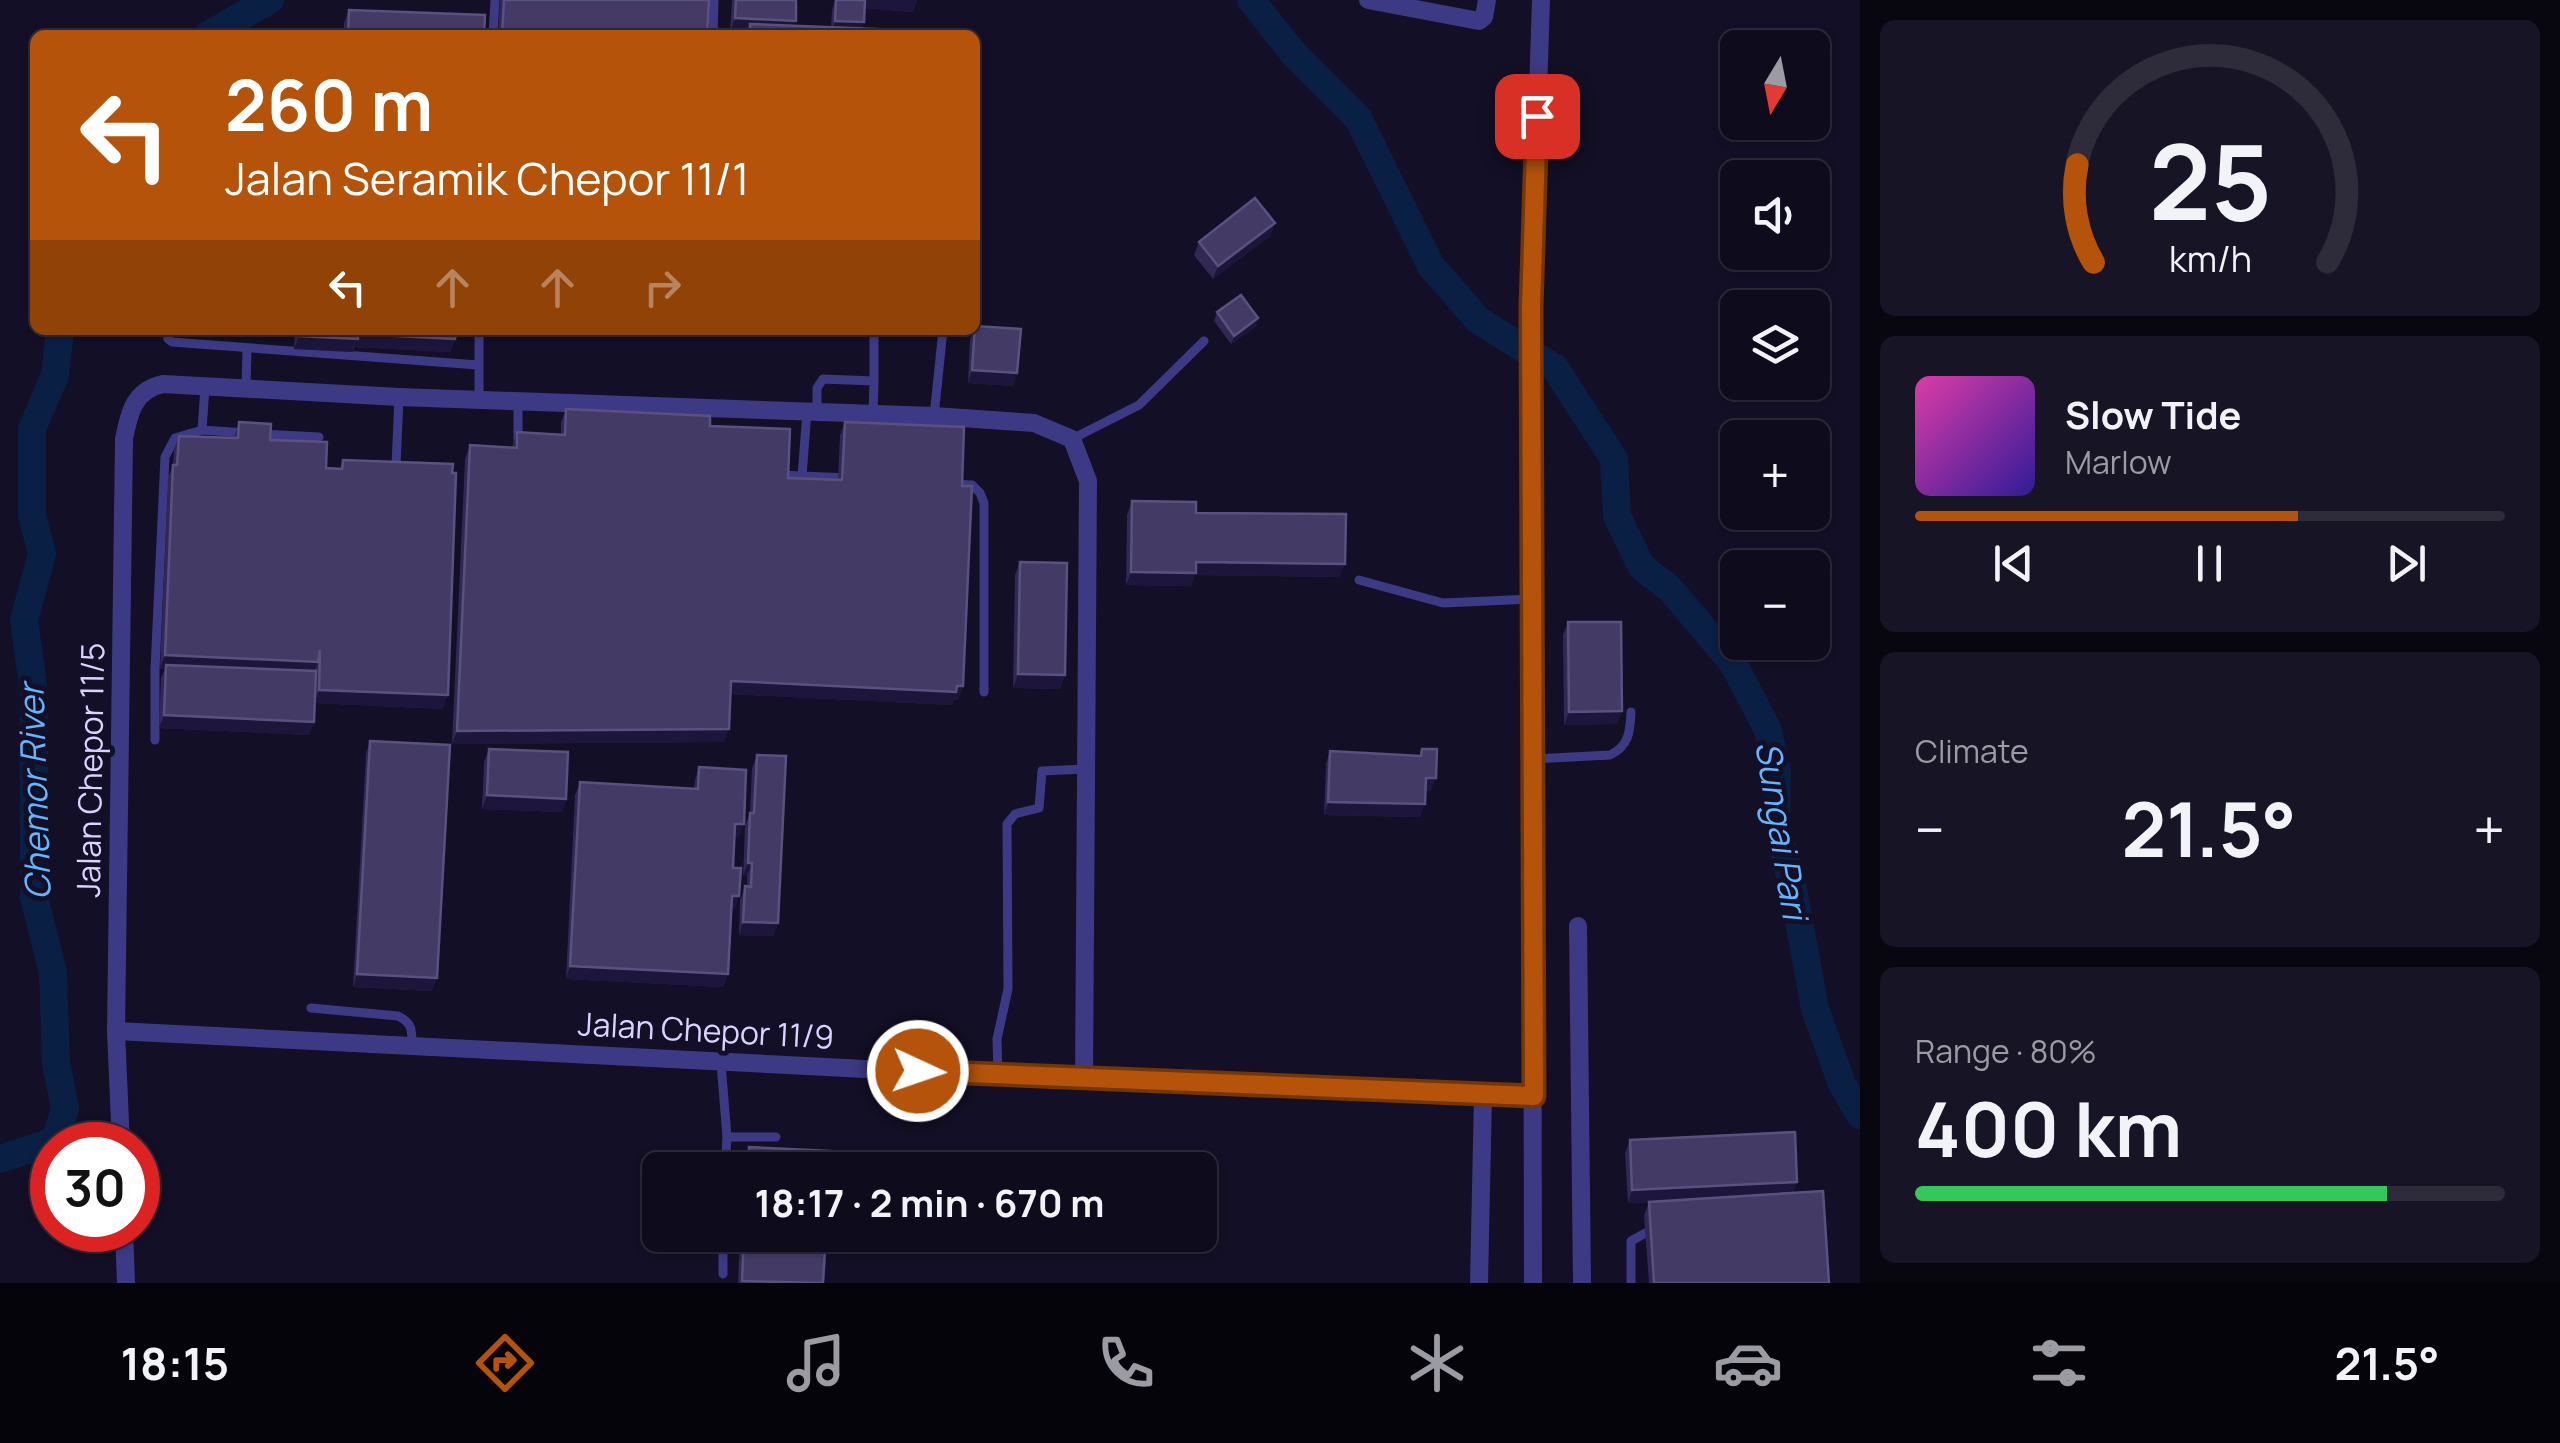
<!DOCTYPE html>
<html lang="en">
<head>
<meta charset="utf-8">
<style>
  :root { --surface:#0e0b1c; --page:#171425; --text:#f1f3f6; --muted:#9b9ba3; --line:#2e2b3b; --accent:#b45309 }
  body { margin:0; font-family:Manrope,sans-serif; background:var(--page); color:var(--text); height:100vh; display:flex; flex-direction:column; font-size:38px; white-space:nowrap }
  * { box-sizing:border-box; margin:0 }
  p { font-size:32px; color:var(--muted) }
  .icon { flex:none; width:55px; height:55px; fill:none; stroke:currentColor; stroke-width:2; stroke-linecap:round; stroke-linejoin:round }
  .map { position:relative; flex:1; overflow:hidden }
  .drawer { display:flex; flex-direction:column; gap:20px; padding:20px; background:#08060f; width:700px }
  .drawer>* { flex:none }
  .hud { position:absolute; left:30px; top:30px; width:950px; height:305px; border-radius:15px; box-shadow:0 2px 8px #0004,0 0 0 2px var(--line); background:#b45309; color:#fff; overflow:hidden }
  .needle { width:65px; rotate:190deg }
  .controls { position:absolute; left:1720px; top:30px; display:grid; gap:20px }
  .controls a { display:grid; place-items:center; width:110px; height:110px; border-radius:15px; background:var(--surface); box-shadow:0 2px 8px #0004,0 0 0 2px var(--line); font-size:50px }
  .speed { position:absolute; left:30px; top:1122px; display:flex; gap:20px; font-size:50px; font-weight:700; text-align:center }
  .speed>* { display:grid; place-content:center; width:130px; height:130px; border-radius:50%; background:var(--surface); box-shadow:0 2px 8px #0004,0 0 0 2px var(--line); line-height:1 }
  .speed .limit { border:15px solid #d22; background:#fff; color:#111 }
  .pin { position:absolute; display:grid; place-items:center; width:85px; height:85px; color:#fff; margin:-42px; border-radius:20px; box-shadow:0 5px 15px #0006 }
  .me { position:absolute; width:110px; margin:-55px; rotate:93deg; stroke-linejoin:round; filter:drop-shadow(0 0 8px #0008) }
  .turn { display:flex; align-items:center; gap:35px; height:210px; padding:0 30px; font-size:45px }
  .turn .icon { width:130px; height:130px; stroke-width:2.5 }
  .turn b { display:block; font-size:70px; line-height:85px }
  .lanes { display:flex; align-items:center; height:95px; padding:0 30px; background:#0003; justify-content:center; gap:50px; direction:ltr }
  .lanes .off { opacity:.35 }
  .big { font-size:75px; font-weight:700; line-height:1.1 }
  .drawer .card { flex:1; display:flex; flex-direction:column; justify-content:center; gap:15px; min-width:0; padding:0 35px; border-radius:15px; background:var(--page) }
  .drawer .dial { align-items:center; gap:0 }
  .dial svg { height:260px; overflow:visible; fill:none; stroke:var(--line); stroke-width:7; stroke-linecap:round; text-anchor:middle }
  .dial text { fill:var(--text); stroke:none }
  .song { display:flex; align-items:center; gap:30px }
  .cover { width:120px; height:120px; border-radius:15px; background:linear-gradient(135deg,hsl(320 70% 55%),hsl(250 70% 35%)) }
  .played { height:10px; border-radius:5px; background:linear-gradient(90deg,var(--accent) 65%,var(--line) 65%) }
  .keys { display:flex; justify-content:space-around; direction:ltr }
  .heat { display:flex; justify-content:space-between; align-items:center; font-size:55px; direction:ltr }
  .charge { height:15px; border-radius:8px; background:linear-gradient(90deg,#34c759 80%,var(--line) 0) }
  .trip { position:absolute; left:642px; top:1152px; width:575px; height:100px; border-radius:15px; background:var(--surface); box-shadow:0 2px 8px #0004,0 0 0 2px var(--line); font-weight:700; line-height:100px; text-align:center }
  .dock { display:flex; height:160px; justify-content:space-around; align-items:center; background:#06040b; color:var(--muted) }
  .dock .icon { width:70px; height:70px }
  .dock .selected { color:var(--accent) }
  .dock b { font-size:45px; color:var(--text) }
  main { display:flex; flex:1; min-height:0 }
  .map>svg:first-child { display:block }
</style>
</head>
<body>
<main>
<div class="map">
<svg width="1860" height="1283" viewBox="0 0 1860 1283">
  <rect width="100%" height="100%" fill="#130f26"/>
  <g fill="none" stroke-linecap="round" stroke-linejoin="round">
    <!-- river -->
    <path stroke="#0a1f44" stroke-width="28" d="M1251,0L1294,54L1358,118L1431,266L1478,320L1555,368L1614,459L1617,516L1641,566L1670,589L1733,663L1768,730L1777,773L1776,823L1793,888L1815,1009L1842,1084L1860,1115
      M208,35L270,0
      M0,1159L55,1141L65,1109L56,1063L53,972L34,898V693L24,620L42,554L32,515V429L55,375L60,330"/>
    <!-- service -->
    <path stroke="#3d3a85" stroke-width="9" d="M713,32L755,34
      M493,35L495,0
      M713,35L714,0
      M167,330L168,339L172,342L478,365
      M479,330V398
      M874,381V330
      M205,387L202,430L246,433
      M246,389L247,348
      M817,412V388L823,379L874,381L873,414
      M934,416L943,330
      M261,434L319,437
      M1072,439L1139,405L1204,341
      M518,445V402
      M396,466L399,397
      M779,475L802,476L807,412
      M802,476L849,478
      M950,484L972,485L980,493L984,503V692
      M1359,580L1443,603L1531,599
      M155,740V669L165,457L175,438L202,430
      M1533,759L1610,755C1629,746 1630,732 1631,712
      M311,1008L398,1016C412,1023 412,1029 412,1044
      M721,1063L727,1137L725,1170
      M998,1075L997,1039L1008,989L1007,824L1015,814L1039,808L1042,771L1086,769
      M727,1137H776
      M723,1274V1235
      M1631,1283V1241L1653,1229"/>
    <!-- minor -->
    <path stroke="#3d3a85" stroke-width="18" d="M1368,0L1479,21L1484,17L1487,0
      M1578,926L1582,1283
      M116,1031L1084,1080L1533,1096
      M121,1145L116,1031L124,439C129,413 134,390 163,384L399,397L934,416L1034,423L1072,439L1088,481L1084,1080
      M124,1230L126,1283
      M1479,1283L1483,1096
      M1533,1283L1531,308L1541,0"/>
  </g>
  <!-- wall -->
  <path fill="#312854" d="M500,0H709L707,35H498Z
    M732,0H796L794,26L831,27L832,10L835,0H917L913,12L864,8L861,28L901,35H746L747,32H730Z
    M349,10L484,35H344V23Z
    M1275,223L1270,236L1213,279L1194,255L1199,242Z
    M1217,312L1258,318L1255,327L1231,344L1214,321Z
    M295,330H456L455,339L450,352L355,347L353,352L294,349Z
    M974,330L1017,373L1013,386L968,383L970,339Z
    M566,409L710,426L788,478L838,480L840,435L845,422L962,486L963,686L958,700L954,699L952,705L730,694L724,742L452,744L465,459L470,445L512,447L517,432L561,434V422Z
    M239,422L326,468L340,469L343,460L443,709L315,703L314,722L309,735L159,728L161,678L165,669H160L168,478L173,465L174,449L179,436L234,438Z
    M1132,501L1196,513L1340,577L1195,575L1191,586L1126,585L1127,515Z
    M1020,562L1065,675L1060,689L1013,688L1015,575Z
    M1568,622L1622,711L1617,724L1564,725L1563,635Z
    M370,741L432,991L353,987L366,754Z
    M489,749L566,799L562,812L482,809L484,762Z
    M1422,749L1431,791H1425L1420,817L1324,815L1326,764L1330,751L1419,756Z
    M757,755L778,923L773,936L739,935L740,900L745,886H747V876H743L745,826L750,813L752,768Z
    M699,767L739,837H735L733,868L735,909H731L728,974L723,987L566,979L575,795L580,782L694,788L695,780Z
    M1630,1140L1793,1193L1829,1283H1649L1644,1215L1649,1202L1628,1203L1625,1153Z
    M749,1147L829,1170H744V1160Z
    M740,1235H826L823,1283H738Z"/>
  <!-- shaded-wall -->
  <path fill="#1d163a" d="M837,0H917L913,12L836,6Z
    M735,18L796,21L791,34L750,24L747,32H730Z
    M835,21L864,22L859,35L831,34Z
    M1275,223L1270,236L1213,279L1218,266Z
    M1258,318L1255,327L1231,344L1234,336Z
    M358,334L455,339L450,352L355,347L353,352L294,349L299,336Z
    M972,370L1017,373L1013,386L968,383Z
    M1196,562L1345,564L1340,577L1195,575L1191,586L1126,585L1131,572Z
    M165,655L318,662L313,675L166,665L165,669H160Z
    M1018,674L1065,675L1060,689L1013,688Z
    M731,681L957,686H963L958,700L954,699L952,705L726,694Z
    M319,690L448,695L443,709L314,703Z
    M1622,711L1617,724L1564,725L1569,712Z
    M164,715L314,722L309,735L159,728Z
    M729,729L724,742L452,744L457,731Z
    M1426,778H1436L1431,791H1421Z
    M487,795L566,799L562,812L482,809Z
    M1328,802L1425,804L1420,817L1324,815Z
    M735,824H744L739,837H731Z
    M748,863H752L747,876H743Z
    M732,896H739L735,909H727Z
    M743,922L778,923L773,936L739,935Z
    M570,966L728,974L723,987L566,979Z
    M357,974L437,978L432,991L353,987Z
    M1797,1182L1793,1195L1628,1203L1632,1190Z"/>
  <!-- building -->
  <path fill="#433a66" stroke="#5a527e" stroke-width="2.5" d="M504,0H709L707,35H502Z
    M736,0H796V21L735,18Z
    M836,0H865L864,22L835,21Z
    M349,10L485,15L484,35H348Z
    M750,24L901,30V35H750Z
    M1255,198L1275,223L1218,266L1199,242Z
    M1241,295L1258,318L1234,336L1217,312Z
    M975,326L1021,329L1017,373L972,370Z
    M299,330H456L455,339L358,334V339L299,336Z
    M566,409L710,416V426L790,429L788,478L842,480L845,422L964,427L962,486H972L963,686H957L956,692L731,681L729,729L457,731L470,445L517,448V432L565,435Z
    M239,422L271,424L270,440L327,442L326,468L342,469L343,460L453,464L452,473H456L448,695L319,690L320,650L318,662L165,655L173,465H177L179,436L238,438Z
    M1132,501L1196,502V513L1346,514L1345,564L1196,562V573L1131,572Z
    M1020,562L1067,563L1065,675L1018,674Z
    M1568,622H1621L1622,711L1569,712Z
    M166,665L316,671L314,722L164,715Z
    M370,741L450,745L437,978L357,974Z
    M489,749L568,752L566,799L487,795Z
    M1422,749H1437L1436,778H1426L1425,804L1328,802L1330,751L1421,756Z
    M757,755L786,756L778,923L743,922L745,886L751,887L752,863H748L750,813H754Z
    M699,767L746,770L744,824H735L733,868H741L739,896H732L728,974L570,966L580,782L698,789Z
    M1795,1132L1797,1182L1632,1190L1630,1140Z
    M749,1147L830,1151L829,1170H748Z
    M1823,1191L1829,1283H1654L1649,1202Z
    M744,1235H826L823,1283L742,1281Z"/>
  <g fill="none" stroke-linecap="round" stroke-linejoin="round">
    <!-- route casing -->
    <g stroke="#753606" stroke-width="25">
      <path id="route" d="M918,1071L1534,1096L1531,308L1537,116"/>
    </g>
    <!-- route -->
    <use href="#route" stroke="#b45309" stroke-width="18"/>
  </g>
  <g text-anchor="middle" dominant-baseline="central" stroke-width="10" stroke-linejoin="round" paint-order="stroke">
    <!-- street labels -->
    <g font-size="32" fill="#d9d4ff" stroke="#130f26">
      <text transform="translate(90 770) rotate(-89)">Jalan Chepor 11/5</text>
      <text transform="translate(706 1030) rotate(3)">Jalan Chepor 11/9</text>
    </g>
    <!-- water labels -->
    <g font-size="35" font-style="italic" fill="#62b6ff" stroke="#130f26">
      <text transform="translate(34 792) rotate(-92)">Chemor River</text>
      <text transform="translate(1782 830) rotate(81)">Sungai Pari</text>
    </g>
  </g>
</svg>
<div class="controls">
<a><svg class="needle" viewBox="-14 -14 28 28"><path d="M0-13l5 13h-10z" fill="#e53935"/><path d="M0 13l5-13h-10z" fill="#9b9ba3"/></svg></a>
<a><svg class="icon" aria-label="sound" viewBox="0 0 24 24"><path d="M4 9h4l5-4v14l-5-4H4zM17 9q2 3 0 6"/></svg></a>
<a><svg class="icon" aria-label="layers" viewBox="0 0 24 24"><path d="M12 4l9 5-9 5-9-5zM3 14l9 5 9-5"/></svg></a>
<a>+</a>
<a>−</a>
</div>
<div class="speed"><div class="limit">30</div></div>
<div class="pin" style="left:1537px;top:116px;background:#d93025"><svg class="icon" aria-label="arrive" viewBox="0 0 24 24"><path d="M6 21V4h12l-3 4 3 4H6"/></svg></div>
<svg class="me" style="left:918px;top:1071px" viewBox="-20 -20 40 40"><circle r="17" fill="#b45309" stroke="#fff" stroke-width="3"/><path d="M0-11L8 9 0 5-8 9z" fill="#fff"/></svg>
<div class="trip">18:17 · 2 min · 670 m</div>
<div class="hud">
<div class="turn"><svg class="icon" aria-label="left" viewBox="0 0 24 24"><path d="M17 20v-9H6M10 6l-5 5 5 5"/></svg><div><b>260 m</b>Jalan Seramik Chepor 11/1</div></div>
<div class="lanes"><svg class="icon" aria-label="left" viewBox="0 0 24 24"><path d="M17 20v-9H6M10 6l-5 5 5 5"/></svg><svg class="icon off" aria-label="ahead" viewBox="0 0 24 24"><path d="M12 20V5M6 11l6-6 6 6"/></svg><svg class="icon off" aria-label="ahead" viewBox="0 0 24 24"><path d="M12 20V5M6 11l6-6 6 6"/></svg><svg class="icon off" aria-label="right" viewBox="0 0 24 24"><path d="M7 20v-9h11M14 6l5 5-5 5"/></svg></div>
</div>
</div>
<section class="drawer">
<div class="card dial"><svg viewBox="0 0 100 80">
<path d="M14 69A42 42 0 1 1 86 69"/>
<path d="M14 69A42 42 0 0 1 9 39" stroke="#b45309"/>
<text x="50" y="56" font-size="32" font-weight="700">25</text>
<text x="50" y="72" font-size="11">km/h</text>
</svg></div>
<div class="card">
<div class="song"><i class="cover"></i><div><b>Slow Tide</b><p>Marlow</p></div></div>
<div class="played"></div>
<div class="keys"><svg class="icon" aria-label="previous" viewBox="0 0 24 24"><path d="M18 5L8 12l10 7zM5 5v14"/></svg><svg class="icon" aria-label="pause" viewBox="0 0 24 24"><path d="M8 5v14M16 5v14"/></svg><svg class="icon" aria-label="next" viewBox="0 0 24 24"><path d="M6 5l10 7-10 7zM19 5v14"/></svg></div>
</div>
<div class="card"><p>Climate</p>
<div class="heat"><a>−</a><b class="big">21.5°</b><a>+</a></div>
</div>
<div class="card"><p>Range · 80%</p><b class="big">400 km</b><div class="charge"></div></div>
</section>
</main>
<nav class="dock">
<b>18:15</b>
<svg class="icon selected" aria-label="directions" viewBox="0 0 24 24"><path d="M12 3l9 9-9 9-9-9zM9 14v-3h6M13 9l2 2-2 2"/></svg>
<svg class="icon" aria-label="music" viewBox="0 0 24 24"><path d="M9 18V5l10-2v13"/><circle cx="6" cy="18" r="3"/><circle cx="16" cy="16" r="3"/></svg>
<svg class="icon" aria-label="phone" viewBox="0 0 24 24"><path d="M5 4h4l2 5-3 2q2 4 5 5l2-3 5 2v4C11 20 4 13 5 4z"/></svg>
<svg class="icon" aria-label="climate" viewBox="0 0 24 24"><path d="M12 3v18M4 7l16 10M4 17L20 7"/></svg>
<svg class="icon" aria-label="car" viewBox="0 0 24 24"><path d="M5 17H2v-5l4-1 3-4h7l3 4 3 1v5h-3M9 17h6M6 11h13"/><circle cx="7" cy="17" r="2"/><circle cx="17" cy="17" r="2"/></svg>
<svg class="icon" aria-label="filters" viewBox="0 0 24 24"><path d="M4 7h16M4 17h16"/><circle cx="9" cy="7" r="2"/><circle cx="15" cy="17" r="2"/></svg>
<b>21.5°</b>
</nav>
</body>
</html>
